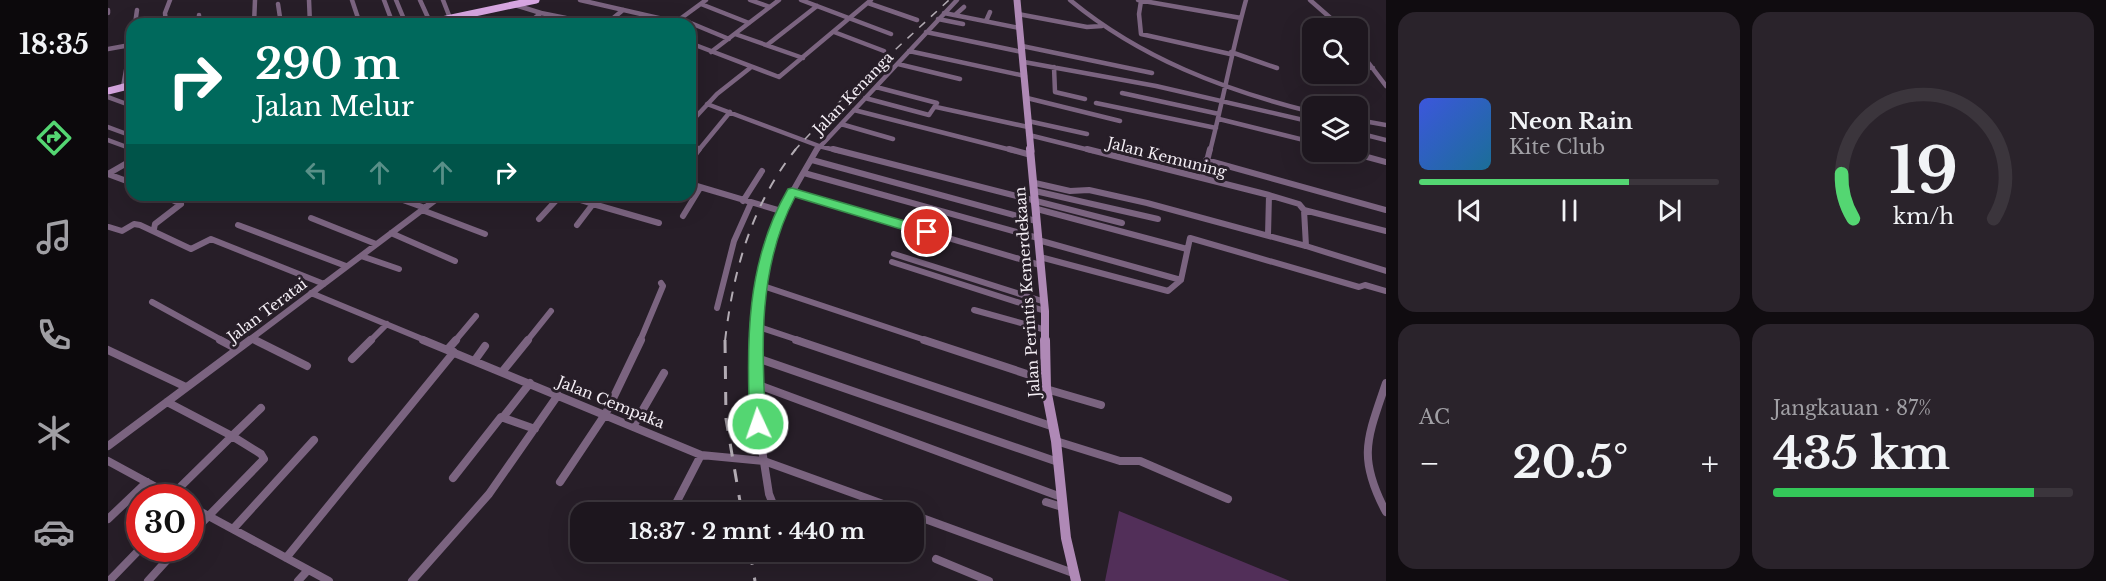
<!DOCTYPE html>
<html lang="id">
<head>
<meta charset="utf-8">
<style>
  :root { --surface:#1d161e; --page:#2a232b; --text:#f1f3f6; --muted:#a09fa4; --line:#3b353c; --accent:#54d672 }
  body { margin:0; font-family:"Libre Baskerville",serif; background:var(--page); color:var(--text); height:100vh; display:flex; flex-direction:column; font-size:22px; white-space:nowrap }
  * { box-sizing:border-box; margin:0 }
  p { font-size:20px; color:var(--muted) }
  .icon { flex:none; width:33px; height:33px; fill:none; stroke:currentColor; stroke-width:2; stroke-linecap:round; stroke-linejoin:round }
  .map { position:relative; flex:1; overflow:hidden }
  .details { display:flex; flex-direction:column; gap:12px; padding:12px; background:#100c10; width:720px }
  .details>* { flex:none }
  .hud { position:absolute; left:18px; top:18px; width:570px; height:183px; border-radius:18px; box-shadow:0 6px 24px #0002,0 0 0 2px var(--line); background:#00695c; color:#fff; overflow:hidden }
  .tools { position:absolute; left:1194px; top:18px; display:grid; gap:12px }
  .tools a { display:grid; place-items:center; width:66px; height:66px; border-radius:12px; background:var(--surface); box-shadow:0 6px 24px #0002,0 0 0 2px var(--line); font-size:30px }
  .speed { position:absolute; left:18px; top:484px; display:flex; gap:12px; font-size:30px; font-weight:700; text-align:center }
  .speed>* { display:grid; place-content:center; width:78px; height:78px; border-radius:50%; background:var(--surface); box-shadow:0 6px 24px #0002,0 0 0 2px var(--line); line-height:1 }
  .speed .limit { border:9px solid #d22; background:#fff; color:#111 }
  .pin { position:absolute; display:grid; place-items:center; width:51px; height:51px; color:#fff; margin:-26px; border:3px solid #fff; border-radius:50%; box-shadow:0 2px 6px #0007 }
  .me { position:absolute; width:66px; margin:-33px; rotate:357deg; stroke-linejoin:round; filter:drop-shadow(0 0 4px #0008) }
  .turn { display:flex; align-items:center; gap:21px; height:126px; padding:0 30px; font-size:27px }
  .turn .icon { width:78px; height:78px; stroke-width:2.5 }
  .turn b { display:block; font-size:42px; line-height:51px }
  .lanes { display:flex; align-items:center; height:57px; padding:0 30px; background:#0003; justify-content:center; gap:30px; direction:ltr }
  .lanes .off { opacity:.35 }
  .big { font-size:45px; font-weight:700; line-height:1.1 }
  .details .card { flex:1; display:flex; flex-direction:column; justify-content:center; gap:9px; min-width:0; padding:0 21px; border-radius:18px; background:var(--page) }
  .details .dial { align-items:center; gap:0 }
  .dial svg { height:156px; overflow:visible; fill:none; stroke:var(--line); stroke-width:7; stroke-linecap:round; text-anchor:middle }
  .dial text { fill:var(--text); stroke:none }
  .song { display:flex; align-items:center; gap:18px }
  .cover { width:72px; height:72px; border-radius:9px; background:linear-gradient(135deg,hsl(230 70% 55%),hsl(200 70% 35%)) }
  .played { height:6px; border-radius:3px; background:linear-gradient(90deg,var(--accent) 70%,var(--line) 70%) }
  .keys { display:flex; justify-content:space-around; direction:ltr }
  .heat { display:flex; justify-content:space-between; align-items:center; font-size:33px; direction:ltr }
  .charge { height:9px; border-radius:4px; background:linear-gradient(90deg,#34c759 87%,var(--line) 0) }
  .details .tiles { flex:1; display:grid; gap:12px; grid-template-columns:repeat(2,1fr) }
  .trip { position:absolute; left:462px; top:502px; width:354px; height:60px; border-radius:18px; background:var(--surface); box-shadow:0 6px 24px #0002,0 0 0 2px var(--line); font-weight:700; line-height:60px; text-align:center }
  main { display:flex; flex:1; min-height:0 }
  .dock { display:flex; flex-direction:column; width:108px; justify-content:space-around; align-items:center; background:#0c090c; color:var(--muted) }
  .dock .icon { width:42px; height:42px }
  .dock .on { color:var(--accent) }
  .dock b { font-size:27px; color:var(--text) }
  .map>svg:first-child { display:block }
</style>
</head>
<body>
<main>
<nav class="dock">
<b>18:35</b>
<svg class="icon on" aria-label="directions" viewBox="0 0 24 24"><path d="M12 3l9 9-9 9-9-9zM9 14v-3h6M13 9l2 2-2 2"/></svg>
<svg class="icon" aria-label="music" viewBox="0 0 24 24"><path d="M9 18V5l10-2v13"/><circle cx="6" cy="18" r="3"/><circle cx="16" cy="16" r="3"/></svg>
<svg class="icon" aria-label="phone" viewBox="0 0 24 24"><path d="M5 4h4l2 5-3 2q2 4 5 5l2-3 5 2v4C11 20 4 13 5 4z"/></svg>
<svg class="icon" aria-label="climate" viewBox="0 0 24 24"><path d="M12 3v18M4 7l16 10M4 17L20 7"/></svg>
<svg class="icon" aria-label="car" viewBox="0 0 24 24"><path d="M5 17H2v-5l4-1 3-4h7l3 4 3 1v5h-3M9 17h6M6 11h13"/><circle cx="7" cy="17" r="2"/><circle cx="17" cy="17" r="2"/></svg>
</nav>
<div class="map">
<svg width="1278" height="581" viewBox="0 0 1278 581">
  <rect width="100%" height="100%" fill="#271e28"/>
  <!-- green -->
  <path fill="#522f59" d="M1011,511L1182,581H997Z"/>
  <g fill="none" stroke-linecap="round" stroke-linejoin="round">
    <!-- street-far2 -->
    <path stroke="#7b6480" stroke-width="4.5" d="M201,0L202,24
      M244,0L252,24
      M276,0L285,24
      M288,0L298,24
      M312,0L322,22
      M335,0L342,18
      M472,0L568,22
      M642,0L662,7
      M693,0L783,34
      M962,0C1032,58 1116,90 1204,112
      M1030,0L1133,18
      M1202,0L1234,28
      M1033,1L1031,14L1033,34L1122,54
      M760,3L809,20
      M170,4L173,24
      M593,4L641,23
      M407,5L433,13L419,24
      M0,10V13
      M433,13L458,18
      M836,13L911,28
      M362,14L374,24
      M910,14L979,27L994,26
      M91,15V24
      M847,15L856,7
      M572,19L598,0
      M573,19L621,39
      M830,19L855,24
      M878,21L882,12
      M27,24L29,10
      M58,24L57,13L62,0
      M146,24L147,0
      M498,24L515,10
      M726,32L776,51
      M818,32L914,52
      M627,34L695,58
      M582,43L671,77L763,0
      M659,45L709,6
      M914,46L1044,73
      M0,49L22,45
      M1250,49L1278,86
      M801,51L917,76
      M603,52L671,0
      M1123,52L1169,68
      M916,62L1048,86L1204,122
      M790,64L852,79
      M946,67L947,92L977,99
      M1250,67L1265,68
      M15,87L24,37
      M1014,93L1111,114
      M0,97L24,106
      M757,98L821,115L829,103L768,87
      M919,98L1012,121
      M988,103L1108,128
      M599,104L711,146L731,151
      M828,107L920,127
      M746,110L907,151
      M1111,119L1204,142
      M1250,120L1278,125
      M584,121L609,94L642,68
      M920,121L979,134
      M733,124L785,139
      M0,127L24,136
      M1250,133L1278,140
      M921,135L985,151
      M0,140L24,149
      M590,151L622,112
      M708,151L849,0
      M1102,151C1115,101 1124,50 1138,0"/>
    <!-- street-far1 -->
    <path stroke="#7b6480" stroke-width="6" d="M725,149L1014,223
      M901,149L923,155
      M979,149L1161,195L1191,204L1196,210L1278,231
      M1241,152L1278,162
      M704,160L928,221
      M1098,160L1278,210
      M582,161L591,149
      M696,173L930,238
      M0,174L24,160
      M0,174L24,183
      M1095,177L1102,149
      M927,183L962,191L981,190L1039,203L1198,246L1278,271
      M582,184L673,211
      M927,191L1050,219
      M684,192L932,265
      M281,195L317,208
      M456,195L485,204
      M635,201L654,171
      M929,209L1079,249
      M314,210L377,234
      M1196,210L1198,246
      M575,216L592,188
      M203,218L268,244
      M431,219L453,195
      M130,225L238,266
      M469,225L485,204L551,223
      M1,227L14,231L26,224L32,225L83,249L103,239L216,284
      M46,229L47,224L73,204L54,195
      M283,233L347,261
      M1160,235L1161,195
      M930,240L1073,280
      M786,254L934,301
      M253,256L291,269
      M932,257L1060,291L1073,280L1082,238L1251,287L1257,285L1278,291
      M784,262L937,311
      M652,285L820,341
      M203,293L319,341
      M44,302L115,341
      M609,308L626,241L643,203
      M866,310L938,330
      M651,327L693,341
      M144,338L150,341
      M140,341L334,195
      M262,341L279,324
      M347,341L368,316
      M419,341L443,311
      M532,341L555,286L553,283
      M650,341C651,312 650,282 658,253C668,216 690,183 709,149"/>
    <!-- street -->
    <path stroke="#7b6480" stroke-width="8" d="M112,340L129,349
      M147,340L199,366
      M315,340L593,455L656,461L800,513
      M650,340L648,384L650,424L661,494L665,504L677,513
      M688,340L946,427
      M816,340L937,380
      M340,349L348,340
      M0,350L78,387
      M649,358L950,462
      M244,359L263,340
      M367,360L377,346
      M394,372L420,340
      M1278,383C1259,439 1249,457 1278,512
      M648,384L953,497
      M938,389L993,405
      M59,402L124,436L64,495
      M396,416L422,383
      M526,425L556,373
      M948,441L1012,461H1032L1120,499
      M0,446L142,340
      M0,461L68,498
      M345,478L393,417L427,429
      M452,482L498,413L533,340
      M938,502L954,507
      M82,506L221,581
      M563,513L593,455
      M806,515L965,573
      M0,519L39,482
      M125,529L206,440
      M82,535L156,459L153,454L124,436L153,408
      M178,558L346,352
      M828,559L881,581
      M1,581L32,549
      M40,581L69,549
      M190,581L200,570
      M304,581L381,494L450,395"/>
    <!-- secondary-far2 -->
    <path stroke="#af89b6" stroke-width="7" d="M909,0L923,151"/>
    <!-- secondary-far1 -->
    <path stroke="#af89b6" stroke-width="8" d="M922,149L937,311V341"/>
    <!-- secondary -->
    <path stroke="#af89b6" stroke-width="10" d="M937,340L938,389L948,441L958,538L968,581"/>
    <!-- primary -->
    <path stroke="#d7a6e1" stroke-width="7" d="M315,24L428,0
      M0,91L24,85"/>
    <!-- rail-far2 -->
    <path stroke="#b2abb3" stroke-width="1.5" stroke-dasharray="8 8" stroke-linecap="butt" d="M686,151L736,97L841,0"/>
    <!-- rail-far1 -->
    <path stroke="#b2abb3" stroke-width="2" stroke-dasharray="10 10" stroke-linecap="butt" d="M617,341C625,272 643,205 688,149"/>
    <!-- rail -->
    <path stroke="#b2abb3" stroke-width="3" stroke-dasharray="13 13" stroke-linecap="butt" d="M617,340L618,419L634,513
      M642,552L647,581"/>
  </g>
  <!-- route -->
  <path fill="#54d672" stroke="#378b4a" stroke-width="1.5" d="M684,188L824,229L826,232L819,237L687,197C650,266 653,348 658,424L655,429L650,431L644,429L642,424C638,343 638,261 680,189Z"/>
  <g text-anchor="middle" dominant-baseline="central" stroke-width="6" stroke-linejoin="round" paint-order="stroke">
    <!-- street labels -->
    <g font-size="15" fill="#f4eef5" stroke="#271e28">
      <text transform="translate(745 93) rotate(-46)">Jalan Kenanga</text>
      <text transform="translate(1059 157) rotate(14)">Jalan Kemuning</text>
      <text transform="translate(919 292) rotate(-94)">Jalan Perintis Kemerdekaan</text>
      <text transform="translate(159 310) rotate(-37)">Jalan Teratai</text>
      <text transform="translate(503 402) rotate(22)">Jalan Cempaka</text>
    </g>
  </g>
</svg>
<div class="tools">
<a><svg class="icon" aria-label="search" viewBox="0 0 24 24"><circle cx="10" cy="10" r="6"/><path d="M15 15l6 6"/></svg></a>
<a><svg class="icon" aria-label="layers" viewBox="0 0 24 24"><path d="M12 4l9 5-9 5-9-5zM3 14l9 5 9-5"/></svg></a>
</div>
<div class="speed"><div class="limit">30</div></div>
<div class="pin" style="left:819px;top:232px;background:#d93025"><svg class="icon" aria-label="arrive" viewBox="0 0 24 24"><path d="M6 21V4h12l-3 4 3 4H6"/></svg></div>
<svg class="me" style="left:650px;top:424px" viewBox="-20 -20 40 40"><circle r="17" fill="#54d672" stroke="#fff" stroke-width="3"/><path d="M0-11L8 9 0 5-8 9z" fill="#fff"/></svg>
<div class="trip">18:37 · 2 mnt · 440 m</div>
<div class="hud">
<div class="turn"><svg class="icon" aria-label="right" viewBox="0 0 24 24"><path d="M7 20v-9h11M14 6l5 5-5 5"/></svg><div><b>290 m</b>Jalan Melur</div></div>
<div class="lanes"><svg class="icon off" aria-label="left" viewBox="0 0 24 24"><path d="M17 20v-9H6M10 6l-5 5 5 5"/></svg><svg class="icon off" aria-label="ahead" viewBox="0 0 24 24"><path d="M12 20V5M6 11l6-6 6 6"/></svg><svg class="icon off" aria-label="ahead" viewBox="0 0 24 24"><path d="M12 20V5M6 11l6-6 6 6"/></svg><svg class="icon" aria-label="right" viewBox="0 0 24 24"><path d="M7 20v-9h11M14 6l5 5-5 5"/></svg></div>
</div>
</div>
<section class="details">
<div class="tiles">
<div class="card">
<div class="song"><i class="cover"></i><div><b>Neon Rain</b><p>Kite Club</p></div></div>
<div class="played"></div>
<div class="keys"><svg class="icon" aria-label="previous" viewBox="0 0 24 24"><path d="M18 5L8 12l10 7zM5 5v14"/></svg><svg class="icon" aria-label="pause" viewBox="0 0 24 24"><path d="M8 5v14M16 5v14"/></svg><svg class="icon" aria-label="next" viewBox="0 0 24 24"><path d="M6 5l10 7-10 7zM19 5v14"/></svg></div>
</div>
<div class="card dial"><svg viewBox="0 0 100 80">
<path d="M14 69A42 42 0 1 1 86 69"/>
<path d="M14 69A42 42 0 0 1 8 46" stroke="#54d672"/>
<text x="50" y="56" font-size="32" font-weight="700">19</text>
<text x="50" y="72" font-size="11">km/h</text>
</svg></div>
<div class="card"><p>AC</p>
<div class="heat"><a>−</a><b class="big">20.5°</b><a>+</a></div>
</div>
<div class="card"><p>Jangkauan · 87%</p><b class="big">435 km</b><div class="charge"></div></div>
</div>
</section>
</main>
</body>
</html>
